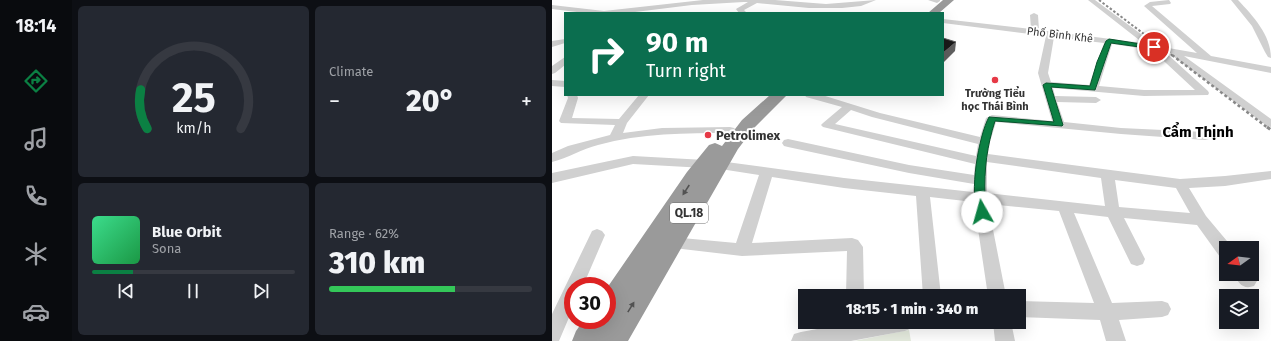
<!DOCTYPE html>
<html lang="en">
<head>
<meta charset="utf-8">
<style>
  :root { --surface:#171b24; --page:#242831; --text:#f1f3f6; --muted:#9ea1a6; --line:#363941; --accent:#0b8043 }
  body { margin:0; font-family:"Fira Sans",sans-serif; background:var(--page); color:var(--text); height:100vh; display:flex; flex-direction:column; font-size:15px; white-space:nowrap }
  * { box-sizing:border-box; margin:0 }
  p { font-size:13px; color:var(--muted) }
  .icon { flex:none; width:22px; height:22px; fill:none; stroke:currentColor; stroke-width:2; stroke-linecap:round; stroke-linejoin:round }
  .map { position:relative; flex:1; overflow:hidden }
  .side { display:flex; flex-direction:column; gap:6px; padding:6px; background:#0d0f14; width:480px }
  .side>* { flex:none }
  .hud { position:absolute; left:12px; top:12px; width:380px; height:84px; border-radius:0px; box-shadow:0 4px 16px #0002; background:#0b6e4f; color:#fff; overflow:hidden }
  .needle { width:26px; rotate:255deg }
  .fabs { position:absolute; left:667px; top:241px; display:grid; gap:8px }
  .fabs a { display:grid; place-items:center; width:40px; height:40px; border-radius:0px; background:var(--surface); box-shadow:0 4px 16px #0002; font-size:20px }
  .speed { position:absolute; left:12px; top:277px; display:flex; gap:8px; font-size:20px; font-weight:700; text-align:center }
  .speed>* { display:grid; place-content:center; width:52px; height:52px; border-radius:50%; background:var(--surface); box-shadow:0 4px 16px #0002; line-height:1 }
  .speed .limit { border:6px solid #d22; background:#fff; color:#111 }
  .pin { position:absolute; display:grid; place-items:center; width:34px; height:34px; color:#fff; margin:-17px; border:2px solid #fff; border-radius:50%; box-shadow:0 1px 4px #0007 }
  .me { position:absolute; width:44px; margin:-22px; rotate:353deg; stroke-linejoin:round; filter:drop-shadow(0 0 3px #0008) }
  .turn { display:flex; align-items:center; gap:14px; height:84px; padding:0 16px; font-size:18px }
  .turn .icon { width:52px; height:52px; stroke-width:2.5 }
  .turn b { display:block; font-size:28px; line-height:34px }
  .big { font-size:30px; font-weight:800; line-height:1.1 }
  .side .tile { flex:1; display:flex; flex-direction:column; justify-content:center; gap:6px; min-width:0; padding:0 14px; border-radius:6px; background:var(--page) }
  .side .dial { align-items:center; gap:0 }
  .dial svg { height:104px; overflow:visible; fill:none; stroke:var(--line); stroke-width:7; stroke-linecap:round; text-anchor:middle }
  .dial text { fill:var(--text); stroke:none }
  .song { display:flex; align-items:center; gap:12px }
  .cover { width:48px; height:48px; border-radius:6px; background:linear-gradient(135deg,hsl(150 70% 55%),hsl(140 70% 35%)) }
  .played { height:4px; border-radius:2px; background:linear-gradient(90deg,var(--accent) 20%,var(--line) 20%) }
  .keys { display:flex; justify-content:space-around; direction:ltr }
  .heat { display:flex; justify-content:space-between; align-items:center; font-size:22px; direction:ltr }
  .charge { height:6px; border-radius:3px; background:linear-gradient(90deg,#34c759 62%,var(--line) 0) }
  .side .tiles { flex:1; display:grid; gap:6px; grid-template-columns:repeat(2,1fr) }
  .trip { position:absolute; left:246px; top:289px; width:228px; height:40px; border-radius:0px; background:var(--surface); box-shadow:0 4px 16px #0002; font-weight:800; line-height:40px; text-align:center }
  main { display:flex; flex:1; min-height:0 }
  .dock { display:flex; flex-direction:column; width:72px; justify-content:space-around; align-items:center; background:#090b0e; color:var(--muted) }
  .dock .icon { width:28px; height:28px }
  .dock .active { color:var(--accent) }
  .dock b { font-size:18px; color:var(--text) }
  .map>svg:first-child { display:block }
</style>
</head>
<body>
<main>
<nav class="dock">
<b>18:14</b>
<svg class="icon active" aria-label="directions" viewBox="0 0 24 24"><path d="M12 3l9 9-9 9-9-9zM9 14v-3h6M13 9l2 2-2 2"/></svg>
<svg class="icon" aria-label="music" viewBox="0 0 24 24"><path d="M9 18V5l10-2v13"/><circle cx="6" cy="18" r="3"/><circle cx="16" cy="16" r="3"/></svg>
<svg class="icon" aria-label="phone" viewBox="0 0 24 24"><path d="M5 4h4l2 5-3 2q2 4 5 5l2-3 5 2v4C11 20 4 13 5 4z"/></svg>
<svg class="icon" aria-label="climate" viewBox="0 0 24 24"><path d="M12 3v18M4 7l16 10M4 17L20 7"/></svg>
<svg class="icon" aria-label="car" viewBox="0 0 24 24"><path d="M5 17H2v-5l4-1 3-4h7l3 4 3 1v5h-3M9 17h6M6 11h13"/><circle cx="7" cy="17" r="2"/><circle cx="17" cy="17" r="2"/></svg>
</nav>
<section class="side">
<div class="tiles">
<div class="tile dial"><svg viewBox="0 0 100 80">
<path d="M14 69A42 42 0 1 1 86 69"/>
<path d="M14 69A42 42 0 0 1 9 39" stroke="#0b8043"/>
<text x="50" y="56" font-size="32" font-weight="700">25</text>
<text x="50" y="72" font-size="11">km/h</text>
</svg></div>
<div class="tile"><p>Climate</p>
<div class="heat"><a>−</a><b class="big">20°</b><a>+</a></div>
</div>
<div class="tile">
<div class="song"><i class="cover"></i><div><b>Blue Orbit</b><p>Sona</p></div></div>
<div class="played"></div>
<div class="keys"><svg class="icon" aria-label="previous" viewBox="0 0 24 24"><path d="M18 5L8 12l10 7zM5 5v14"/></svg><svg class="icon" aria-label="pause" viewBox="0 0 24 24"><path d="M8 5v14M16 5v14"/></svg><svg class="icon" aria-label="next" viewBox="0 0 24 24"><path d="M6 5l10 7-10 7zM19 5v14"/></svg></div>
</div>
<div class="tile"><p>Range · 62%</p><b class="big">310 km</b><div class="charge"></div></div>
</div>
</section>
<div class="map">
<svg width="719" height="341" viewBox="0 0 719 341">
  <rect width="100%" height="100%" fill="#fff"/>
  <!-- green -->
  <path fill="#e6ecdf" d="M357,330L359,341H302Z"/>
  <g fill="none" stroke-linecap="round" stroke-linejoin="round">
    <!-- minor -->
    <path fill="#d0d0d0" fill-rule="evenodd" d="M151,0H223L274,4L324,0L309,6L290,8H257L205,3L192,10L195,13H187L184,9L196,2H192L140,5L75,13H33L0,9V5L52,11Z
      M376,0H388V1L385,3Z
      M536,0H543L605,46L645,53L592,6L598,2L617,0L619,3L618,4L600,6L659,56L719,67V73L632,56L719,119V127L715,126L622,57L621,54L613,52L656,91L657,93L656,95L592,96L501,88L503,96L544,97L549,100L544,103L505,102L512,122L569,128L653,132L657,133L659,136L657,139L653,140L569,134L444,122L438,142L436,154L628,179L673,176L719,171V179L673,186L637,188L654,216L680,247L674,248V259L668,257L645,225L572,218L593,259L591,264L585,266L579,264L556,217L522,213L560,303L610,301L616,303L619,309L616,315L610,317L567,320L574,341H554L548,320L467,317V301L542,303L507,211L436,204L454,296H436L422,202L378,197L389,296H371L364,196L292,188L220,177L200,243L300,238L306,240L311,247L312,296H294L295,251L190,256L113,247L111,243L113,239L119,237L184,243L207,175L162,168L161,165L162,162L167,161L292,178L421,192L422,184L357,173L236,147L232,146L230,143L232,140L236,139L357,165L422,175L423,164L271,127L269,125L271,123L290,107L254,97L253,95H270L328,113L428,137L434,118L440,115L500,121L486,73L494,36L391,23V19L479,29L478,15L482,13L486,15L487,30L591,43ZM502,37L552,43L537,85L499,82L496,73ZM560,44L600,50L643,90H592L547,86ZM299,110L320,117L426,144L424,156L283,124ZM435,162L549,178L553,206L435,193ZM563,180L624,188L638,213L567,207Z
      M679,0H686C701,16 719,35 719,58L716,57L713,52L700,26Z
      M13,39V43L0,47V41Z
      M13,57V65L3,73L0,74V66Z
      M0,80L13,81V87L0,86Z
      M15,95H25L26,98L20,118L67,119L87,95H97L75,123L71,133L110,128L178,127L182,128L184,130L182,132L178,133C134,133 89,133 46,145C30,149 16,158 0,162V153L16,146L58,135L63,125L9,123L7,121L16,98Z
      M81,156L153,160L158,161L159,164L158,167L153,168L81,164L0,183V173Z
      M45,229L50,231L53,235L31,286H21V308L7,341H0V314L40,231Z
      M700,273L705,281L702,286C691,290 686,283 682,274Z
      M303,322H362L360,328L353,331L299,341H239L242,334L249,332Z
      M441,322H459L463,341H443Z"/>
    <!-- highway -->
    <path fill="#9a9a9a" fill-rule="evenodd" d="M391,0H402L387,13H376Z
      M218,95H235L202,128L186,149L76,341H20L24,331L32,320H55V288L135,172L157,145L163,143L170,146L190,120Z"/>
    <!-- rail-far2 -->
    <path stroke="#888" stroke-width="2" stroke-dasharray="2.5 2" stroke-linecap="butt" d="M547,0L621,56"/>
    <!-- rail-far1 -->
    <path stroke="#888" stroke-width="2.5" stroke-dasharray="3 2.5" stroke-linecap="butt" d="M620,55L716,128"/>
    <!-- rail -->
    <path stroke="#888" stroke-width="3" stroke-dasharray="4 3" stroke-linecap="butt" d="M715,127L719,130"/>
  </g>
  <!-- shaded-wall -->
  <path fill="#5f5f5f" d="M404,42L403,51L391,63V53Z"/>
  <!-- building -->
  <path fill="#1a1a1a" stroke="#5f5f5f" d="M391,38L404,42L391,53Z"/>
  <!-- one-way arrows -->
  <defs><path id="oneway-solid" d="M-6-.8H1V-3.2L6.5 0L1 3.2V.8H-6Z"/></defs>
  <g fill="#525252">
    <use href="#oneway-solid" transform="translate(134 190) rotate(123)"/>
    <use href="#oneway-solid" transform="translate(79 307) rotate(-58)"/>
  </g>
  <!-- route -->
  <path fill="#0b8043" stroke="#07532c" d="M557,39L602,46L605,47L602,49L559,43L543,90L499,87L511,125L510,126L443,121C435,146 432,169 433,196C433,202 437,209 434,214H427C416,195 427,135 437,117L502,122L491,85L494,83L538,86L545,62L554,41Z"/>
  <!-- markers -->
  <g fill="#e63946" stroke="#fff" stroke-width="1.5">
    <circle cx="443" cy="80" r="4"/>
    <circle cx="156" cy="135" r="4"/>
  </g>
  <g text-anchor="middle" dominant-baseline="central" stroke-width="4" stroke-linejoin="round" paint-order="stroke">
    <!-- far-street labels -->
    <g font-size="11" fill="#333" stroke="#fff">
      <text transform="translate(508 35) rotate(7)">Phố Bình Khê</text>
    </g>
    <!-- far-poi labels -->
    <g font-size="11" font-weight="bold" fill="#333" stroke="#fff">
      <text x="443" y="93">Trường Tiểu<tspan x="443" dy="13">học Thái Bình</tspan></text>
    </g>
    <!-- shield labels -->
    <rect fill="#fff" stroke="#707070" stroke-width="1" x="118" y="203" width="38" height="20" rx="3"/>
    <g font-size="12" font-weight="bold" fill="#333">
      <text x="137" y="213">QL.18</text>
    </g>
    <!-- poi labels -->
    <g font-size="13" font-weight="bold" fill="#333" stroke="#fff" text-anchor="start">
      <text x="164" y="135">Petrolimex</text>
    </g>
    <!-- quarter labels -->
    <g font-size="15" font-weight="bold" fill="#000" stroke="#fff">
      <text x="646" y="132">Cẩm Thịnh</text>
    </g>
  </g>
</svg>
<div class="fabs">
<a><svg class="needle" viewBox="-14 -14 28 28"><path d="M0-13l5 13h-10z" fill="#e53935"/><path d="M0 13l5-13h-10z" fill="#9ea1a6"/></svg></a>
<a><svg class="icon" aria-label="layers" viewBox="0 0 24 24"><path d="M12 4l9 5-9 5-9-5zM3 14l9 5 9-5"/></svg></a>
</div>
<div class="speed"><div class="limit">30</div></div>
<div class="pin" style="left:602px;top:47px;background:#d93025"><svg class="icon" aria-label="arrive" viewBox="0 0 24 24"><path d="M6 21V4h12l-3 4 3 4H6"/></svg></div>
<svg class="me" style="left:430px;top:212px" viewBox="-20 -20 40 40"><circle r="19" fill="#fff"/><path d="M0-13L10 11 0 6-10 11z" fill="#0b8043"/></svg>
<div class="trip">18:15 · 1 min · 340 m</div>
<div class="hud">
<div class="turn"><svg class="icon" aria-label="right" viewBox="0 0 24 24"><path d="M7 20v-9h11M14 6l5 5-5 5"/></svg><div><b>90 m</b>Turn right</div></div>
</div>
</div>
</main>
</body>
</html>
